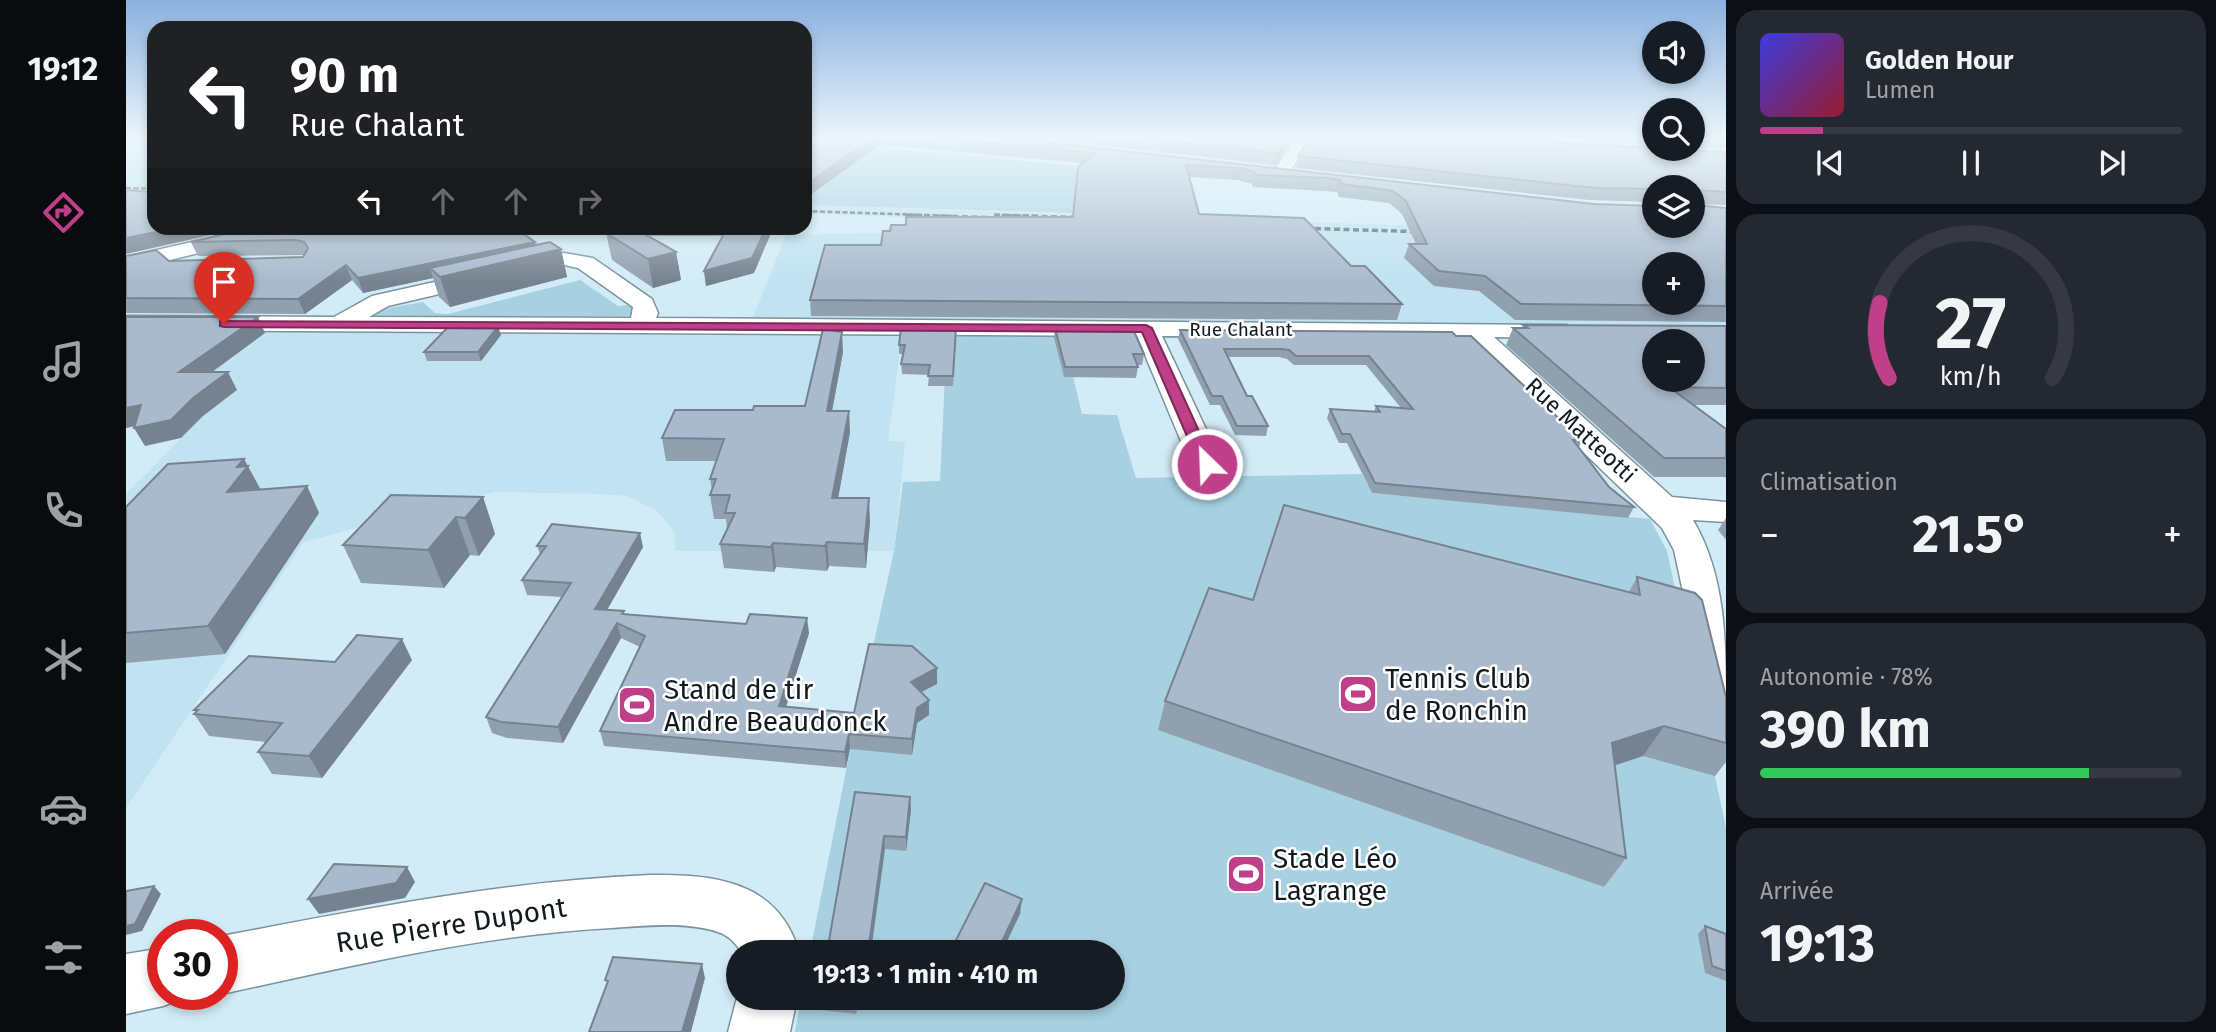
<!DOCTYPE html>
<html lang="fr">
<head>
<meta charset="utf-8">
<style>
  :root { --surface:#171b24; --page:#242831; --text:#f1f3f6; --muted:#9ea1a6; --line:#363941; --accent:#bf3f88 }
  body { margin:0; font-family:"Fira Sans",sans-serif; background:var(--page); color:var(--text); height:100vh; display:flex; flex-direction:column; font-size:26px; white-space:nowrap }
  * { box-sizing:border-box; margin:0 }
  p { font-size:23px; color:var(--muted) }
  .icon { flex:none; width:38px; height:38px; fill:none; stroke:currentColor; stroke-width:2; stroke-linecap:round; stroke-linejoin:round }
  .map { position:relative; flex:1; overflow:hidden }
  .details { display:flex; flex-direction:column; gap:10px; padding:10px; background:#0d0f14; width:490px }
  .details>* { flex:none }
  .banner { position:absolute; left:21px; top:21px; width:665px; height:214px; border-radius:21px; box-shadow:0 4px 10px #0003; background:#202124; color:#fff; overflow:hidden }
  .controls { position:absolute; left:1516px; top:21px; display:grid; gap:14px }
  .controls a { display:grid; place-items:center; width:63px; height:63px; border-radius:50%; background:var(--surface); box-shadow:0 4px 10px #0003; font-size:35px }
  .speed { position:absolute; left:21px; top:919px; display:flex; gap:14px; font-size:35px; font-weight:700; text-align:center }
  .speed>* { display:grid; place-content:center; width:91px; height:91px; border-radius:50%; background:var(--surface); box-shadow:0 4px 10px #0003; line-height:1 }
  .speed .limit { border:10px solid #d22; background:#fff; color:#111 }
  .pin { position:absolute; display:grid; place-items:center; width:60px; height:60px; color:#fff; margin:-72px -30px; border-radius:50% 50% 50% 0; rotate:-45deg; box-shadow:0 0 7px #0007 }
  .pin .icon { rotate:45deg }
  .me { position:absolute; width:77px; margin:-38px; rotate:336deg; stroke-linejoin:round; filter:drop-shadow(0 0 5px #0008) }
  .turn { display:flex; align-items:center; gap:24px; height:147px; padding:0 28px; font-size:32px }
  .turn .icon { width:91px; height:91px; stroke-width:2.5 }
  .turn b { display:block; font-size:49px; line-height:60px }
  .lanes { display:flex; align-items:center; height:66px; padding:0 28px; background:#0003; justify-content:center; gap:35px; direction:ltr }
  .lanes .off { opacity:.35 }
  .big { font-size:52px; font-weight:700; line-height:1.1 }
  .details .card { flex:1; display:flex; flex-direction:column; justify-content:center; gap:10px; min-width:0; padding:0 24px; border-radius:21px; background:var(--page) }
  .details .dial { align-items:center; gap:0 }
  .dial svg { height:182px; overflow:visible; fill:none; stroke:var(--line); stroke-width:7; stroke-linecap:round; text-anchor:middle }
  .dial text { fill:var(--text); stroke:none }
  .song { display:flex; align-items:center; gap:21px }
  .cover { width:84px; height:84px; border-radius:10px; background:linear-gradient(135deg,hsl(240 70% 55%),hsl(350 70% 35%)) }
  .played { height:7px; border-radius:4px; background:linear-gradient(90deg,var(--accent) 15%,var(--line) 15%) }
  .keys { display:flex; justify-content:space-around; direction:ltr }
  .heat { display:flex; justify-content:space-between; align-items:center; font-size:38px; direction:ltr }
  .charge { height:10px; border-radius:5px; background:linear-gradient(90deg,#34c759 78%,var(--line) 0) }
  .trip { position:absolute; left:600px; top:940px; width:399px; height:70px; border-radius:35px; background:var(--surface); box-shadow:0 4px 10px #0003; font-weight:700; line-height:70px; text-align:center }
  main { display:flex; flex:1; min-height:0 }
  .dock { display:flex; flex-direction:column; width:126px; justify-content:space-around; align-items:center; background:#090b0e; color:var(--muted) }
  .dock .icon { width:49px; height:49px }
  .dock .active { color:var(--accent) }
  .dock b { font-size:32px; color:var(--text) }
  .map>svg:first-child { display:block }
</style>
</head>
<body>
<main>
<nav class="dock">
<b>19:12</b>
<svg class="icon active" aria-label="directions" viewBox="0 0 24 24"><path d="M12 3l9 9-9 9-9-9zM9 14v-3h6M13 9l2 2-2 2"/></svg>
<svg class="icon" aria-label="music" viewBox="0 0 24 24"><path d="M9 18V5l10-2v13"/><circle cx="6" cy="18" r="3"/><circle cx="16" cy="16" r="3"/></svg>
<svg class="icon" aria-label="phone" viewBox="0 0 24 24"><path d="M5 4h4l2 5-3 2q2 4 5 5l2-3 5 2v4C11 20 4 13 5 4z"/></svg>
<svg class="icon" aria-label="climate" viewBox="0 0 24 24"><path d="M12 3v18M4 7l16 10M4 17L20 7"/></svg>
<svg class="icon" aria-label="car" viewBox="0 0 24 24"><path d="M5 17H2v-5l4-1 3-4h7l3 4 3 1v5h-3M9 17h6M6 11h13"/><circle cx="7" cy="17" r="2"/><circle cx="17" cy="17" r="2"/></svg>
<svg class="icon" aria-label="filters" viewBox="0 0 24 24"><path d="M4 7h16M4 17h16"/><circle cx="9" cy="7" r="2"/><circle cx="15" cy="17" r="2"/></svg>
</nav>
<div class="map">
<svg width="1600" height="1032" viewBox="0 0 1600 1032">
  <rect width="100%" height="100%" fill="#d2ecf7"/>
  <!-- built -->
  <path fill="#c0e2f1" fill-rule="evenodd" d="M907,138H1058L1041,158L891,141Z
    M28,142V194L0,193V152Z
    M679,205L1600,236V337L777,330L762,441L779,442L768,551H549V533L531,511L501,496L475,494L368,492L178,542L0,808V494L77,416L0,428V318L626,320L660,235L1032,226L679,214ZM1528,264H1566V303H1528Z"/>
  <!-- green -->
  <path fill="#a7d0e1" d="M751,147L952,166L947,213L679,205V199Z
    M454,280L492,306L503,305L507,309L505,316H236L252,310L297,302L309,313L322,314Z
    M821,334H937L956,414L991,415L1010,478L1236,474L1246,493L1524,519L1541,551L1600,828V1032H669L675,998H987V952H684L723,756L768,551L777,482L814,481Z"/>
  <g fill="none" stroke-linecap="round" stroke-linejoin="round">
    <!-- minor casing -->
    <g stroke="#7b939d" stroke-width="3">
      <path id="minor" d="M1163,138H1179L1181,146L1160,178H1148L1145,174L1165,146Z
        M127,228H160L157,232L0,271V257Z
        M438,253L467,258L526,299L532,313L530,318L1441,325L1445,330L1441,335L1432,338L1368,337L1546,497L1600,502V522L1567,520C1600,576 1600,642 1600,706L1584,702L1578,690L1548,550L1536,528L1338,337L1036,336L1097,465L1092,472L1081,475L1070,472L1065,465L1011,336L0,330V316L208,317L246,296ZM438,265L452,268L507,307L505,318L243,317L262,306Z
        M524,875C589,874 652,881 673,952H615C610,943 602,935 592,932C558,921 520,926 485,928C354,935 225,966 96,994V936C238,909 379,881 524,875Z
        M37,948V994H59L58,998L37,1006L0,1014V954Z
        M612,994V998H671L664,1032H602Z"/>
    </g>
    <!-- minor -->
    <use href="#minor" fill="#fff" fill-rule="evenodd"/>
    <!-- rail-far1 -->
    <path stroke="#56666d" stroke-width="2.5" stroke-dasharray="5 2.5" stroke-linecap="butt" d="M0,188L28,189
      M679,211L828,216
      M868,215L911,216"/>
    <!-- rail -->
    <path stroke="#56666d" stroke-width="3.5" stroke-dasharray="6 3.5" stroke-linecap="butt" d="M779,215L876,218
      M868,215L966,218
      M1170,228L1303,232"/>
  </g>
  <!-- wall -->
  <path fill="#91a0af" d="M679,138H881L1468,204L1528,226L1566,187H1528V202L1463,200L1170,168L1172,156L1181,143L1180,138H1357L1600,152V205L1570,204V205L1600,208V322L1389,320L1353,291L1308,286L1278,258L1283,244H1290L1276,214L1263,203L1213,197L1211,192L1199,191L1127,187L1126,184L1112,180L1063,177L1073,214L1225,266L1276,304L1271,320L685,316L684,300L755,245L764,231L780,225L947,217L956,163Z
    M914,138H1164L1162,145L1149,165Z
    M1422,138H1528V144Z
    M1566,138H1600V148L1566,146Z
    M492,228H647L628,273L580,286L578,271L597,236H523L550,252L555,280L527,288L486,260L480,233L492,230Z
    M104,233L410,245L435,249L441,277L324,307L313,297L307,278L237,293L226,280L179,314L0,313V256L43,261L177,257L178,255L72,256L65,242Z
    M1397,325L1600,326V405H1567L1600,429V478L1599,477H1528L1380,345L1387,328H1396Z
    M929,328L1018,354L1016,365H1011L1012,367L1010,378L938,377L928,338Z
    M1054,330L1326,332L1456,440L1453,447L1483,487L1508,507L1502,518L1246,493L1221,443H1213L1201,418L1204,409L1248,411L1250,406L1275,408L1240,365H1168L1161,359L1153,357H1102L1121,396L1142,426L1140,436L1109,435L1094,405H1084L1052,339Z
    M375,335L355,361H301L298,352Z
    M830,338L827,386H802L803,375L776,374L775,364L777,354H773V345Z
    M717,352L706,411L724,432L712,498L744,521L740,568L703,566L701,571L650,567L648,572L598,568L594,544L601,530L600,519H588L584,495L586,490L584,479L591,461H540L536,438L627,410L679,406Z
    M118,459L134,490L181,486L193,513L99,654L0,663V507Z
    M357,497L369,534L353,556L344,555L318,588L235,583L217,545Z
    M1600,518V540L1592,530Z
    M411,546L517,547L481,610L499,614L683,633L660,707L728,713L811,684L795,692L803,715L791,723L786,755L724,749L720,768L478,746L474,731L514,647L495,638L437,743L381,738L366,733L360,717L436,597L401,595L396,580L414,554Z
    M1511,577L1600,697V762L1589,776L1517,756L1488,765L1500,858L1478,887L1032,730L1039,701L1127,600L1503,592Z
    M286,660L196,778L146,774L132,752L140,742L83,736L68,714L70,712L68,710L209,662Z
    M729,792L784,797L785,810L780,851L759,849Z
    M1579,926L1600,934V981L1579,973L1572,934Z
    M693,998H739V999H732L730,1014L695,1010Z"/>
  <!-- shaded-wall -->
  <path fill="#76828f" d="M747,138H755V144L679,199V185Z
    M1162,138H1164L1162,145L1149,165L1151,153Z
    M49,228H116L0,254V238Z
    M640,228H647L628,273L580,286L578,271Z
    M409,242L412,255L435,249L441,277L324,307L314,277L304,268L307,278L237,293L232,278Z
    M550,252L555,280L527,288L522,259Z
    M220,265L226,280L179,314L172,299Z
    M132,317L139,333L63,389L53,372Z
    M372,326L375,335L355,361L352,352Z
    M716,332L717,352L702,432L701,411Z
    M102,372L111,390L77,416L55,438L19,446L8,428Z
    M15,405L25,423L0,428V408Z
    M723,411L724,432L708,521L706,498Z
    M118,459L136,492H101L111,467Z
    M181,486L193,513L99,654L82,626Z
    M357,497L369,534L353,556L339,518Z
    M743,498L744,521L740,568L738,544Z
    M330,517L344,555L318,588L302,550Z
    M514,533L517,547L473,624L469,609Z
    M701,542L703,566L701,571L699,546Z
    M647,543L650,567L648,572L645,547Z
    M681,618L683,633L655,722L653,706Z
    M491,623L495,638L437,743L432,727Z
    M276,639L286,660L196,778L183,756Z
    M811,668V684L785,697V682Z
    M803,700V715L791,723L786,755V739L791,708Z
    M1538,726L1517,756L1466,773L1486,743Z
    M723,734L724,749L720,768L719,752Z
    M784,797L785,810L780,851V837Z
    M758,836L759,849L745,952H742Z
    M281,867L289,882L279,898L193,914L182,899Z
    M28,886L35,894L16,931L0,935V926Z
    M896,899L894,914L876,952H871Z
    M576,964L579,978L565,1032H556Z
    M729,998H732L730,1014L729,1001Z"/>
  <!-- building -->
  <path fill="#a9bacc" stroke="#76828f" stroke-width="2" fill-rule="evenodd" d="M679,138H747L679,185Z
    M810,138H881L1468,204L1528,206V226H1566V187H1528V189L1469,188L1172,156L1184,138H1357L1528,148V149L1600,152V192L1572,190L1570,205L1600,208V306L1395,304L1359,276L1313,271L1283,244H1301L1280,201L1267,191L1216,184L1214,180L1202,178L1130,175L1129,172L1114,168L1060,165L1073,214L1178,218L1225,266H1239L1276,304L684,300L699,245H755L757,231H764L765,225H780V217H947L952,167L969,153ZM1528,264H1566V303H1528Z
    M1014,138H1162L1151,153Z
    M24,185H28V228H49L0,238V190L22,192Z
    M350,228H389L409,242L232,278L220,265L172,299L0,298V256L30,250L43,261L177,257L182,248L178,242L170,240L65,242L104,233L348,229Z
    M504,228H508L550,252L522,259L480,233Z
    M597,228H640L626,258L578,271L601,228Z
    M424,242L435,249L314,277L304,268Z
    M0,317H132L53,372H102L67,398L45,420L8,428L15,405L0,408Z
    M1397,325L1600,326V388L1543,387L1600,429V458H1538L1387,328H1402ZM1528,341H1566V380H1528Z
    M323,326H372L352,352H298Z
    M775,328H830L827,376H802L804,365L775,364L779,345H773Z
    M929,328L1007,329L1018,354H1007L1012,367H939Z
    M697,329L716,332L701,411H723L706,498H743L738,544L701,542L699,546L647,543L645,547L594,544L609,513H599L604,495H584L590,479H584L598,439L536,438L549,410H627L628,406H679Z
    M1054,330L1326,332L1330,336H1345L1456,440H1447L1483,487L1508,507L1249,483L1224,434H1216L1204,409L1254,412L1250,406L1287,409L1243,356H1170L1163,350L1155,349H1098L1121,396H1126L1142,426H1111L1096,396H1086Z
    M118,459L111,467L122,466L101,492L181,486L82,626L0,633V507L42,464Z
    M265,495L357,497L339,518L330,517L302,550L217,545Z
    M1158,505L1514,595L1511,577L1569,593L1576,600L1600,697V743L1538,726L1486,743L1500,858L1039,701L1083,588L1127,600Z
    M426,524L514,533L469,609L498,611L496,614L620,624L624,614L681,618L653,706L728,713L743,644L786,646L811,668L785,682L803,700L791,708L786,739L723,734L719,752L474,731L519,636L491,623L432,727L375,722L360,717L445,583L396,580L420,546H411Z
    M231,635L276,639L183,756L132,752L156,723L68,714L72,710H68L123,656L209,662Z
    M729,792L784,797L780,837L758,836L742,952H701Z
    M208,864L281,867L270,883L182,899Z
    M859,883L896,899L871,952H835L826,948Z
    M28,886L9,924L0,926V891Z
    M1579,926L1600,934V971L1586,966Z
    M487,957L576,964L556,1032H463L482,981L479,980Z
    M698,998H729V1001Z"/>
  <!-- sky -->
  <linearGradient id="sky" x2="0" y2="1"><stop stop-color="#8bb0de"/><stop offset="0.49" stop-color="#ebf6fb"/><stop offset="1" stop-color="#ebf6fb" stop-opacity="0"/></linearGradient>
  <rect width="1600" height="283" fill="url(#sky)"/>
  <!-- route -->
  <path fill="#bf3f88" stroke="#7c2958" stroke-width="2" d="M94,321L1020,325L1026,328L1088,464L1081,469L1073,464L1016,332L98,327L94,326Z"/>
  <!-- icons -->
  <defs>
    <g id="stadium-square" transform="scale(2.0125)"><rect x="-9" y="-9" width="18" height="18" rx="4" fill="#bf3f88" stroke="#fff"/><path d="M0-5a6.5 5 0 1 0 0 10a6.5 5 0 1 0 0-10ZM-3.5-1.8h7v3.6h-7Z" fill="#fff"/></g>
  </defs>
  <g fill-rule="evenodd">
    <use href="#stadium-square" x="1232" y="694"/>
    <use href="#stadium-square" x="511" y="705"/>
    <use href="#stadium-square" x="1120" y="874"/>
  </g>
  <g text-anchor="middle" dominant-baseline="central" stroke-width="5" stroke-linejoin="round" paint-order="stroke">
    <!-- far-street labels -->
    <g font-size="19" fill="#111b1f" stroke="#fff">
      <text x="1115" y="329">Rue Chalant</text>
    </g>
    <!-- street labels -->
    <g font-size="23" fill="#111b1f" stroke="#fff">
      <text transform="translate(1455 430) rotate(43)">Rue Matteotti</text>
    </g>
    <!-- near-poi labels -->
    <g font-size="28" fill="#111b1f" stroke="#fff" text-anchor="start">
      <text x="1259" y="678">Tennis Club<tspan x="1259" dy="32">de Ronchin</tspan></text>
      <text x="538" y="689">Stand de tir<tspan x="538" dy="32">Andre Beaudonck</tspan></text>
      <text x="1147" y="858">Stade Léo<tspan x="1147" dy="32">Lagrange</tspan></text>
    </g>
    <!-- near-street labels -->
    <g font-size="28" fill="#111b1f" stroke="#fff">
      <text transform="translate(325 925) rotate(-9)">Rue Pierre Dupont</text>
    </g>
  </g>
</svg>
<div class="controls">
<a><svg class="icon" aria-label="sound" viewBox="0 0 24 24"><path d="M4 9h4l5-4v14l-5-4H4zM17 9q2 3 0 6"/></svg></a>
<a><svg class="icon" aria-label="search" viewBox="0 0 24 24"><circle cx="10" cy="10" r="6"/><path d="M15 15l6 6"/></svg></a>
<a><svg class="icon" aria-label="layers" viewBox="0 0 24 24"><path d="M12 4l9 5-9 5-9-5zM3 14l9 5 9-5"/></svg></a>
<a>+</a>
<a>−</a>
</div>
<div class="speed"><div class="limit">30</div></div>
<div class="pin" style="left:98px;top:324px;background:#d93025"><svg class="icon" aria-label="arrive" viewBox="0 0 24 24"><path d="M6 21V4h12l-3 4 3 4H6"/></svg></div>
<svg class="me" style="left:1081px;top:464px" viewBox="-20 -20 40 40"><circle r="17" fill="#bf3f88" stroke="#fff" stroke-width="3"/><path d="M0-11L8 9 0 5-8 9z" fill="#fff"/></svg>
<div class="trip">19:13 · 1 min · 410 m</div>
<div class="banner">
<div class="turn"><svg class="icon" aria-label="left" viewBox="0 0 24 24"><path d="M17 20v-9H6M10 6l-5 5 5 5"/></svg><div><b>90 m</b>Rue Chalant</div></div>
<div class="lanes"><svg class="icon" aria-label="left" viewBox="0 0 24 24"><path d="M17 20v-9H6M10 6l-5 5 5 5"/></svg><svg class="icon off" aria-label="ahead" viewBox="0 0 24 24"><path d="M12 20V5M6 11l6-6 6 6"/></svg><svg class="icon off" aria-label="ahead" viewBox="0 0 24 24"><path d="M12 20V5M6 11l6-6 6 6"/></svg><svg class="icon off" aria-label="right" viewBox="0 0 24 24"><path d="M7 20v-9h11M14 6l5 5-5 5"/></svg></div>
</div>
</div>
<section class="details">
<div class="card">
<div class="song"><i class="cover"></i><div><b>Golden Hour</b><p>Lumen</p></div></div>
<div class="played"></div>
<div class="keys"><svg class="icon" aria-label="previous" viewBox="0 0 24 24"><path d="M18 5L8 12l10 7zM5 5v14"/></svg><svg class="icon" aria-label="pause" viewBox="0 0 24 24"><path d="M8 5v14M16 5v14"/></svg><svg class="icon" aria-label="next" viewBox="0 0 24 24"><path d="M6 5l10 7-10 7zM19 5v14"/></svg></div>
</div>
<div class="card dial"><svg viewBox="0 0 100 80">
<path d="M14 69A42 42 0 1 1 86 69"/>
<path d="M14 69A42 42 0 0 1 10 36" stroke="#bf3f88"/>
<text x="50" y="56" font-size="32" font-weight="700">27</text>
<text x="50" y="72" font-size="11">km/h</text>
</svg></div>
<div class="card"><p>Climatisation</p>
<div class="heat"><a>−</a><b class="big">21.5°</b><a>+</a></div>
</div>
<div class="card"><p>Autonomie · 78%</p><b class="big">390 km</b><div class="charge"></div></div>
<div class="card"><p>Arrivée</p><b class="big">19:13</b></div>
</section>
</main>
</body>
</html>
